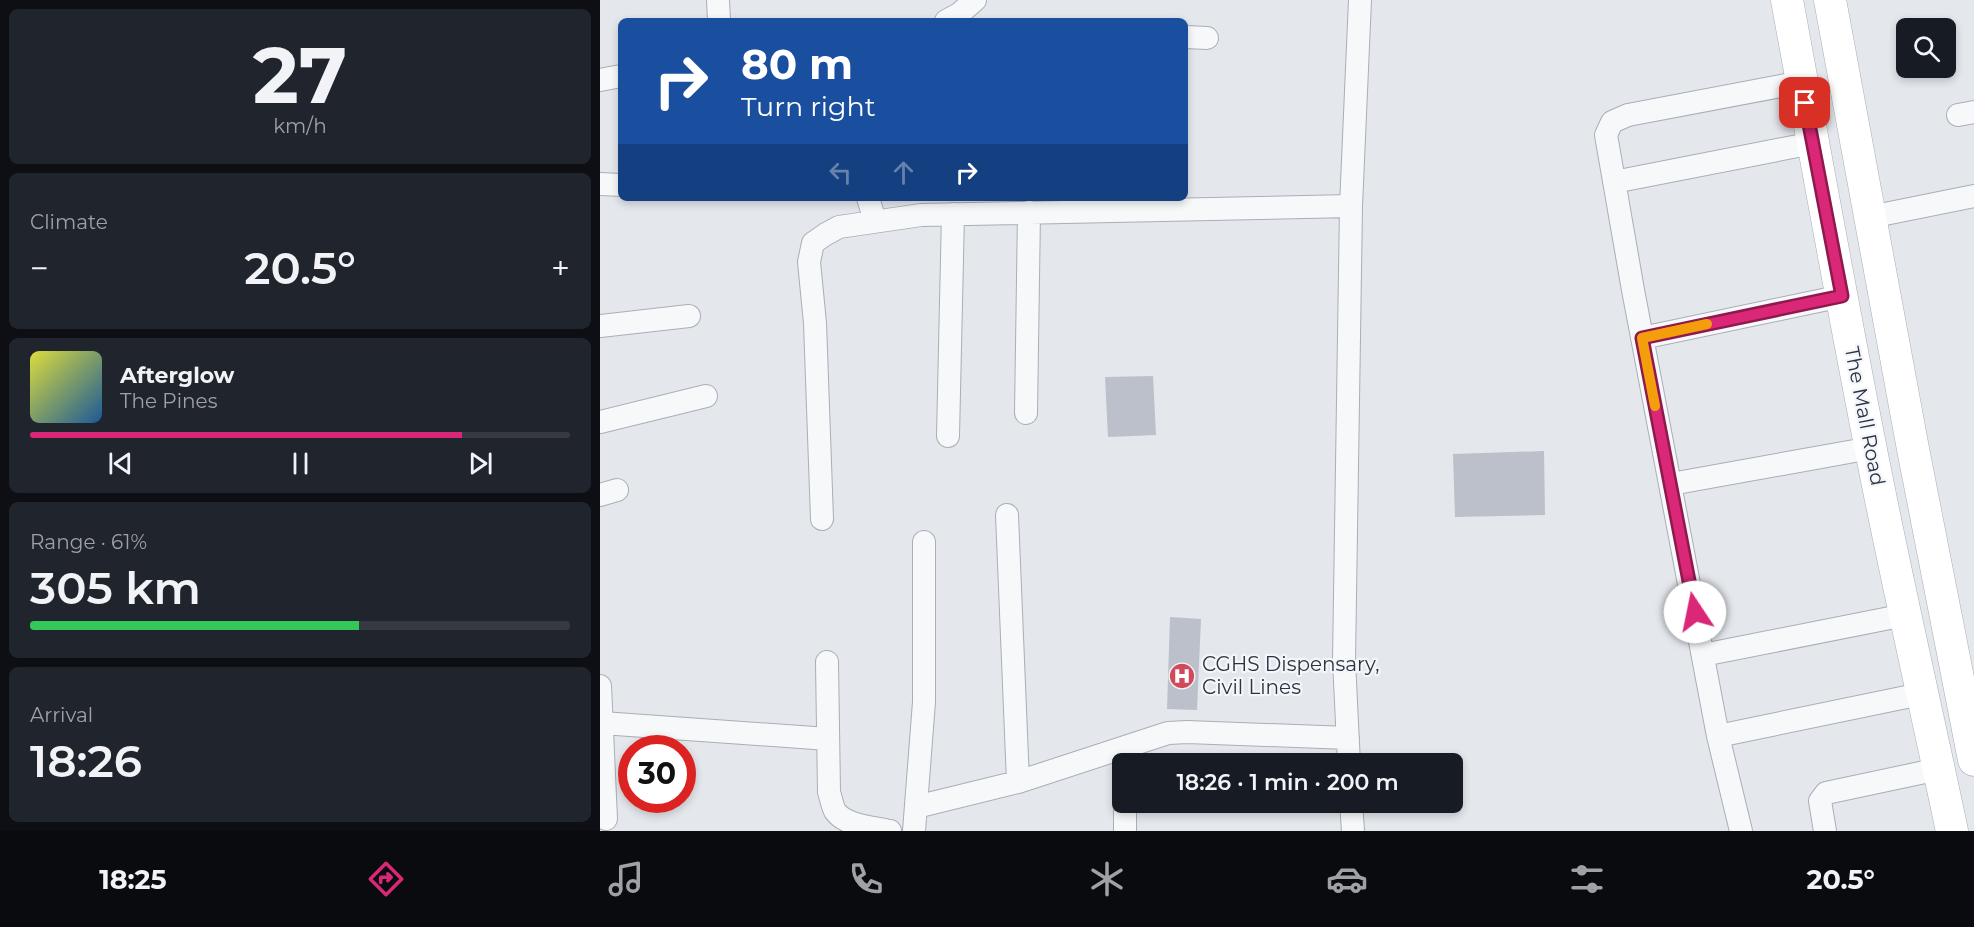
<!DOCTYPE html>
<html lang="en">
<head>
<meta charset="utf-8">
<style>
  :root { --surface:#171b24; --page:#20242c; --text:#f1f3f6; --muted:#9ea1a6; --line:#363941; --accent:#db2777 }
  body { margin:0; font-family:Montserrat,sans-serif; background:var(--page); color:var(--text); height:100vh; display:flex; flex-direction:column; font-size:22px; white-space:nowrap }
  * { box-sizing:border-box; margin:0 }
  p { font-size:20px; color:var(--muted) }
  .icon { flex:none; width:33px; height:33px; fill:none; stroke:currentColor; stroke-width:2; stroke-linecap:round; stroke-linejoin:round }
  .map { position:relative; flex:1; overflow:hidden }
  .drawer { display:flex; flex-direction:column; gap:9px; padding:9px; background:#0d0f14; width:600px }
  .drawer>* { flex:none }
  .guide { position:absolute; left:18px; top:18px; width:570px; height:183px; border-radius:9px; box-shadow:0 3px 9px #0003; background:#1a4fa0; color:#fff; overflow:hidden }
  .fabs { position:absolute; left:1296px; top:18px; display:grid; gap:12px }
  .fabs a { display:grid; place-items:center; width:60px; height:60px; border-radius:9px; background:var(--surface); box-shadow:0 3px 9px #0003; font-size:30px }
  .speed { position:absolute; left:18px; top:735px; display:flex; gap:12px; font-size:30px; font-weight:700; text-align:center }
  .speed>* { display:grid; place-content:center; width:78px; height:78px; border-radius:50%; background:var(--surface); box-shadow:0 3px 9px #0003; line-height:1 }
  .speed .limit { border:9px solid #d22; background:#fff; color:#111 }
  .pin { position:absolute; display:grid; place-items:center; width:51px; height:51px; color:#fff; margin:-26px; border-radius:12px; box-shadow:0 3px 9px #0006 }
  .me { position:absolute; width:66px; margin:-33px; rotate:349deg; stroke-linejoin:round; filter:drop-shadow(0 0 4px #0008) }
  .turn { display:flex; align-items:center; gap:21px; height:126px; padding:0 24px; font-size:27px }
  .turn .icon { width:78px; height:78px; stroke-width:2.5 }
  .turn b { display:block; font-size:42px; line-height:51px }
  .lanes { display:flex; align-items:center; height:57px; padding:0 24px; background:#0003; justify-content:center; gap:30px; direction:ltr }
  .lanes .off { opacity:.35 }
  .big { font-size:45px; font-weight:600; line-height:1.1 }
  .drawer .widget { flex:1; display:flex; flex-direction:column; justify-content:center; gap:9px; min-width:0; padding:0 21px; border-radius:9px; background:var(--page) }
  .drawer .dial { align-items:center; gap:0 }
  .dial b { font-size:78px; line-height:1 }
  .song { display:flex; align-items:center; gap:18px }
  .cover { width:72px; height:72px; border-radius:9px; background:linear-gradient(135deg,hsl(60 70% 55%),hsl(210 70% 35%)) }
  .played { height:6px; border-radius:3px; background:linear-gradient(90deg,var(--accent) 80%,var(--line) 80%) }
  .keys { display:flex; justify-content:space-around; direction:ltr }
  .heat { display:flex; justify-content:space-between; align-items:center; font-size:33px; direction:ltr }
  .charge { height:9px; border-radius:4px; background:linear-gradient(90deg,#34c759 61%,var(--line) 0) }
  .trip { position:absolute; left:512px; top:753px; width:351px; height:60px; border-radius:9px; background:var(--surface); box-shadow:0 3px 9px #0003; font-weight:600; line-height:60px; text-align:center }
  .tab-bar { display:flex; height:96px; justify-content:space-around; align-items:center; background:#090b0e; color:var(--muted) }
  .tab-bar .icon { width:42px; height:42px }
  .tab-bar .current { color:var(--accent) }
  .tab-bar b { font-size:27px; color:var(--text) }
  main { display:flex; flex:1; min-height:0 }
  .map>svg:first-child { display:block }
</style>
</head>
<body>
<main>
<section class="drawer">
<div class="widget dial"><b>27</b><p>km/h</p></div>
<div class="widget"><p>Climate</p>
<div class="heat"><a>−</a><b class="big">20.5°</b><a>+</a></div>
</div>
<div class="widget">
<div class="song"><i class="cover"></i><div><b>Afterglow</b><p>The Pines</p></div></div>
<div class="played"></div>
<div class="keys"><svg class="icon" aria-label="previous" viewBox="0 0 24 24"><path d="M18 5L8 12l10 7zM5 5v14"/></svg><svg class="icon" aria-label="pause" viewBox="0 0 24 24"><path d="M8 5v14M16 5v14"/></svg><svg class="icon" aria-label="next" viewBox="0 0 24 24"><path d="M6 5l10 7-10 7zM19 5v14"/></svg></div>
</div>
<div class="widget"><p>Range · 61%</p><b class="big">305 km</b><div class="charge"></div></div>
<div class="widget"><p>Arrival</p><b class="big">18:26</b></div>
</section>
<div class="map">
<svg width="1374" height="831" viewBox="0 0 1374 831">
  <rect width="100%" height="100%" fill="#e4e7ec"/>
  <!-- building -->
  <path fill="#bbc0ca" d="M553,376L556,435L508,437L505,377Z
    M944,451L945,515L855,517L853,454Z
    M570,617L601,619L597,710L567,709Z"/>
  <g fill="none" stroke-linecap="round" stroke-linejoin="round">
    <!-- minor casing -->
    <g stroke="#a9aeb7" stroke-width="24">
      <path id="minor" d="M118,0L119,21
        M346,21L359,14L375,0
        M585,37L607,38
        M0,80L21,76
        M1358,115L1374,112
        M1014,182L1213,143
        M0,184L21,185
        M268,198L275,221
        M1270,217L1374,196
        M0,326L89,316
        M1042,338L1242,296
        M426,413L429,212
        M0,422L106,396
        M348,436L353,214
        M1071,484L1271,448
        M0,495L17,490
        M407,515L418,782
        M222,519L215,323L209,262L213,243L226,234L239,227L321,215L751,206
        M1103,655L1305,615
        M227,662L229,792C231,798 232,805 235,811C245,826 274,827 290,831
        M0,686L6,819
        M2,723L228,739
        M1118,736L1321,694
        M749,764L744,661L751,206L760,0
        M525,802V831
        M751,802L753,831
        M316,807L418,782L568,733L587,732L748,738
        M314,831L324,702V542
        M1141,831L1118,736L1033,290L1006,135L1012,122L1028,115L1202,82
        M1225,831L1220,801L1226,793L1339,769"/>
    </g>
    <!-- secondary casing -->
    <g stroke="#a9aeb7" stroke-width="33">
      <path id="secondary" d="M1187,0C1217,163 1246,327 1279,490C1302,604 1328,717 1352,831
        M1230,0L1313,449L1374,760"/>
    </g>
    <!-- minor -->
    <use href="#minor" stroke="#f7f8fa" stroke-width="22"/>
    <!-- secondary -->
    <use href="#secondary" stroke="#fff" stroke-width="32"/>
  </g>
  <g fill="none" stroke-linecap="round" stroke-linejoin="round">
    <!-- route casing -->
    <g stroke="#8e194d" stroke-width="15">
      <path id="route" d="M1095,612L1042,338L1242,296L1205,103"/>
    </g>
    <!-- route -->
    <use href="#route" stroke="#db2777" stroke-width="10"/>
    <!-- slow -->
    <path stroke="#f59e0b" stroke-width="10" d="M1055,406L1042,338L1107,324"/>
  </g>
  <!-- icons -->
  <defs>
    <g id="hospital-disc" transform="scale(1.35)"><circle r="9.5" fill="#d1495b" stroke="#f4f6f9"/><path d="M-5-5h3v3.5h4V-5h3V5h-3V1.5h-4V5h-3Z" fill="#fff"/></g>
  </defs>
  <g fill-rule="evenodd">
    <use href="#hospital-disc" x="582" y="676"/>
  </g>
  <g text-anchor="middle" dominant-baseline="central" stroke-width="4.5" stroke-linejoin="round" paint-order="stroke">
    <!-- street labels -->
    <g font-size="20" fill="#2b3445" stroke="#f4f6f9">
      <text transform="translate(1265 416) rotate(79)">The Mall Road</text>
    </g>
    <!-- poi labels -->
    <g font-size="20" fill="#2b3445" stroke="#f4f6f9" text-anchor="start">
      <text x="602" y="664">CGHS Dispensary,<tspan x="602" dy="23">Civil Lines</tspan></text>
    </g>
  </g>
</svg>
<div class="fabs">
<a><svg class="icon" aria-label="search" viewBox="0 0 24 24"><circle cx="10" cy="10" r="6"/><path d="M15 15l6 6"/></svg></a>
</div>
<div class="speed"><div class="limit">30</div></div>
<div class="pin" style="left:1205px;top:103px;background:#d93025"><svg class="icon" aria-label="arrive" viewBox="0 0 24 24"><path d="M6 21V4h12l-3 4 3 4H6"/></svg></div>
<svg class="me" style="left:1095px;top:612px" viewBox="-20 -20 40 40"><circle r="19" fill="#fff"/><path d="M0-13L10 11 0 6-10 11z" fill="#db2777"/></svg>
<div class="trip">18:26 · 1 min · 200 m</div>
<div class="guide">
<div class="turn"><svg class="icon" aria-label="right" viewBox="0 0 24 24"><path d="M7 20v-9h11M14 6l5 5-5 5"/></svg><div><b>80 m</b>Turn right</div></div>
<div class="lanes"><svg class="icon off" aria-label="left" viewBox="0 0 24 24"><path d="M17 20v-9H6M10 6l-5 5 5 5"/></svg><svg class="icon off" aria-label="ahead" viewBox="0 0 24 24"><path d="M12 20V5M6 11l6-6 6 6"/></svg><svg class="icon" aria-label="right" viewBox="0 0 24 24"><path d="M7 20v-9h11M14 6l5 5-5 5"/></svg></div>
</div>
</div>
</main>
<nav class="tab-bar">
<b>18:25</b>
<svg class="icon current" aria-label="directions" viewBox="0 0 24 24"><path d="M12 3l9 9-9 9-9-9zM9 14v-3h6M13 9l2 2-2 2"/></svg>
<svg class="icon" aria-label="music" viewBox="0 0 24 24"><path d="M9 18V5l10-2v13"/><circle cx="6" cy="18" r="3"/><circle cx="16" cy="16" r="3"/></svg>
<svg class="icon" aria-label="phone" viewBox="0 0 24 24"><path d="M5 4h4l2 5-3 2q2 4 5 5l2-3 5 2v4C11 20 4 13 5 4z"/></svg>
<svg class="icon" aria-label="climate" viewBox="0 0 24 24"><path d="M12 3v18M4 7l16 10M4 17L20 7"/></svg>
<svg class="icon" aria-label="car" viewBox="0 0 24 24"><path d="M5 17H2v-5l4-1 3-4h7l3 4 3 1v5h-3M9 17h6M6 11h13"/><circle cx="7" cy="17" r="2"/><circle cx="17" cy="17" r="2"/></svg>
<svg class="icon" aria-label="filters" viewBox="0 0 24 24"><path d="M4 7h16M4 17h16"/><circle cx="9" cy="7" r="2"/><circle cx="15" cy="17" r="2"/></svg>
<b>20.5°</b>
</nav>
</body>
</html>
